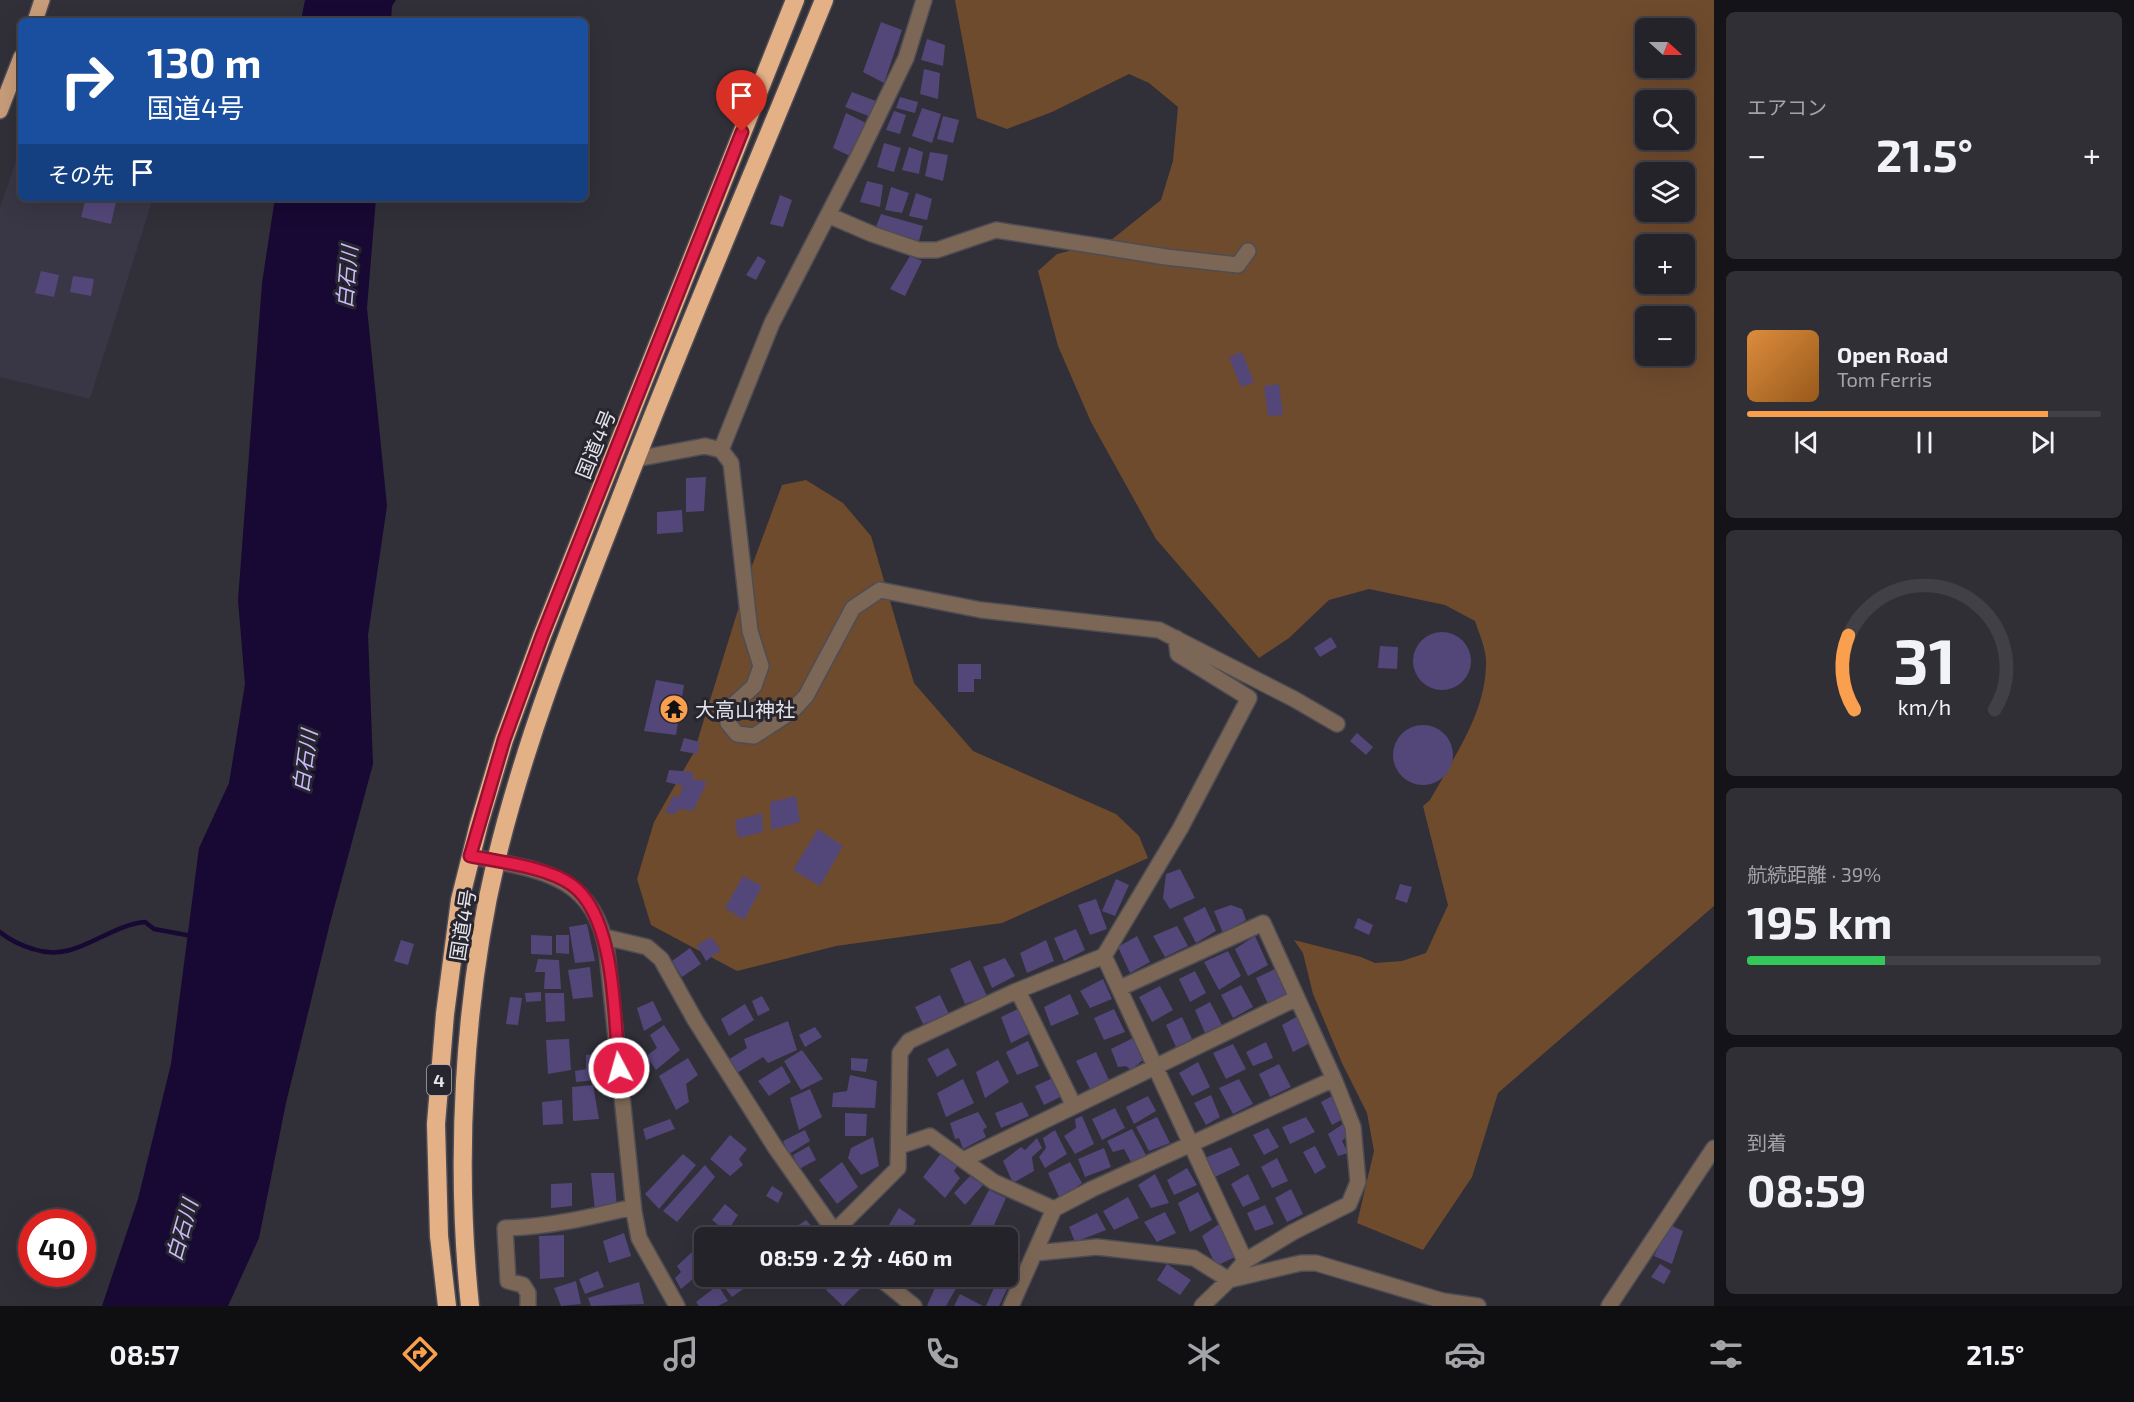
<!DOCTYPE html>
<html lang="ja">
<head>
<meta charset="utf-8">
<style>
  :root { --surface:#25232a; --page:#312f36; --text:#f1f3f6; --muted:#a3a4a8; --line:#424047; --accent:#fa9f4e }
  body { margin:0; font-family:"Exo 2","Noto Sans JP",sans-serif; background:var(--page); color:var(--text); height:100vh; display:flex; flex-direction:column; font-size:22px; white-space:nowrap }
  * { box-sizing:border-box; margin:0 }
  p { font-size:20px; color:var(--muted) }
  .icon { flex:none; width:33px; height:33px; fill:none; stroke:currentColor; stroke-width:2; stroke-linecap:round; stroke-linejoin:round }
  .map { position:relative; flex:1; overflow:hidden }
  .sheet { display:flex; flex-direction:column; gap:12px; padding:12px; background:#141317; width:420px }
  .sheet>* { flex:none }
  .guide { position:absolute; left:18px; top:18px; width:570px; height:183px; border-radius:9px; box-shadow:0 6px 24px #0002,0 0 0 2px var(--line); background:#1a4fa0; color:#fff; overflow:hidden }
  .needle { width:39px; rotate:111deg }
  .fabs { position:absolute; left:1635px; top:18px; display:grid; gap:12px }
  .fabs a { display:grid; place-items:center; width:60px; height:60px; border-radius:9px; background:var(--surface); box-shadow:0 6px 24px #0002,0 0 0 2px var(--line); font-size:30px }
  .speed { position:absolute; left:18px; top:1209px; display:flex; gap:12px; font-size:30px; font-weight:700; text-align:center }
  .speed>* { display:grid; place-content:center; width:78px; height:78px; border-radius:50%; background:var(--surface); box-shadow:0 6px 24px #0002,0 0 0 2px var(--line); line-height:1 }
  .speed .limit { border:9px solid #d22; background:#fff; color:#111 }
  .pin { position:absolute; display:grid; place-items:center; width:51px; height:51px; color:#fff; margin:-62px -26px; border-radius:50% 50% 50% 0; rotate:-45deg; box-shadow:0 0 6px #0007 }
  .pin .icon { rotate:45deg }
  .me { position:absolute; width:66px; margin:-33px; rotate:354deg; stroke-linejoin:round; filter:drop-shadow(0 0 4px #0008) }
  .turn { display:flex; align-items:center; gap:21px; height:126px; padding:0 30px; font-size:27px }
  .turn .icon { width:78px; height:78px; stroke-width:2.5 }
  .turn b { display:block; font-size:42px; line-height:51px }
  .then { display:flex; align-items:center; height:57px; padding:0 30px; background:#0003; gap:12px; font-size:22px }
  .big { font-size:45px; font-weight:700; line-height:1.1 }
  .sheet .widget { flex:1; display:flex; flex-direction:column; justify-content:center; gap:9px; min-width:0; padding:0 21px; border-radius:9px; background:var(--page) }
  .sheet .dial { align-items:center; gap:0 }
  .dial svg { height:156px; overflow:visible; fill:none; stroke:var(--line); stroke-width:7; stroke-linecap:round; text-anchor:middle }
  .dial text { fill:var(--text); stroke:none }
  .song { display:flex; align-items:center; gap:18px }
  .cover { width:72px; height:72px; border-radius:9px; background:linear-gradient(135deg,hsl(30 70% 55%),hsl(30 70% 35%)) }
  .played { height:6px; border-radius:3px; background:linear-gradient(90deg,var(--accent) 85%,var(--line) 85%) }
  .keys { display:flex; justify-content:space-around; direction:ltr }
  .heat { display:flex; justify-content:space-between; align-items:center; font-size:33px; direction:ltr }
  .charge { height:9px; border-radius:4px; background:linear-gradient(90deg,#34c759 39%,var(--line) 0) }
  .trip { position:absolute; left:694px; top:1227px; width:324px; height:60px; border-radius:9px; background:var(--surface); box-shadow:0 6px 24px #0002,0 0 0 2px var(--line); font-weight:700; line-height:60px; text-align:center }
  .tabs { display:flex; height:96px; justify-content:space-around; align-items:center; background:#0f0e11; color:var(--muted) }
  .tabs .icon { width:42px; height:42px }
  .tabs .on { color:var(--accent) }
  .tabs b { font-size:27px; color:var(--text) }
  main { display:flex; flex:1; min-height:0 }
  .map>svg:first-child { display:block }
</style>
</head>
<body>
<main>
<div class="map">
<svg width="1714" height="1306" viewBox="0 0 1714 1306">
  <rect width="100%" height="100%" fill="#312f38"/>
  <!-- built -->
  <path fill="#393645" d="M21,147V198H153L90,399L0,377V207Z"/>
  <!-- green -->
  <path fill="#6f4b2d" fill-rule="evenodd" d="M955,0H1714V906L1498,1093L1472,1177L1423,1250L1357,1223L1374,1151L1367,1113L1342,1063L1313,994L1303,953L1294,940L1361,957L1375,963L1402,961L1426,953L1448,905L1423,806L1430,800C1454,757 1487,711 1486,661C1486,649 1479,633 1475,621L1445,605L1369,589L1329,600L1289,638L1259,658L1156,539L1091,422L1058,346L1038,271L1057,254L1110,241L1161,200L1173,161L1178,107L1149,83L1129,74L1052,112L1007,129L977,118ZM1646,28H1684V68H1646ZM1646,100H1684V140H1646ZM1646,172H1684V212H1646ZM1646,244H1684V284H1646ZM1646,316H1684V356H1646Z
    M806,480L843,503L871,536L914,683L973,751L1116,814L1139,836L1148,858L1002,923L836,946L737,971L651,925L637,879L654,822L694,752L750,571L782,485Z"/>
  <!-- water -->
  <path fill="#180834" d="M305,0H396L392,6L391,21H301Z
    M275,198H376L367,308L387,506L368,635L373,764L330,923L286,1103L259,1238L228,1306H102L138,1199L171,1064L199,848L229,783L245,684L238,600L262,283Z"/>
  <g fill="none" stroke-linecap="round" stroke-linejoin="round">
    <!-- stream -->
    <path stroke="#180834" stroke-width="4.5" d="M0,932C11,941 20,945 33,949C76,964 104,926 145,922L154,929L192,936"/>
  </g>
  <!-- building -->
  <path fill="#534779" d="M881,22L902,30L884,83L863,72Z
    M927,39L945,45L943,66L921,60Z
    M924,69L940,73L938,99L920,94Z
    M852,92L876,101L871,117L845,107Z
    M900,97L918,102L915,113L896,108Z
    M922,108L941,114L932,143L912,136Z
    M894,111L906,115L900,134L886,130Z
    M846,113L866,123L852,157L833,148Z
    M943,116L959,120L953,143L937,139Z
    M884,143L901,148L894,172L877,167Z
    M909,147L923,152L919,174L902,170Z
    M930,152L948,155L943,181L925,176Z
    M867,181L883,185L880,207L860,202Z
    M891,187L909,193L902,213L885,210Z
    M916,193L932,199L927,220L909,216Z
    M780,195L792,200L783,227L770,224Z
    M86,198H117L111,224L81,217Z
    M881,214L923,226L919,241L875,229Z
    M758,256L766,261L756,280L746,275Z
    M910,256L922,261L905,296L890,289Z
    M41,271L59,275L54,297L35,293Z
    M73,276L94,279L91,296L70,292Z
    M1242,352L1254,382L1241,387L1229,357Z
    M1279,384L1283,415L1268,416L1264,386Z
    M706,477L704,511L686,512V478Z
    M682,510L683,532L657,534V512Z
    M1413 661a29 29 0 1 1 58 0a29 29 0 1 1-58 0Z
    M1331,637L1337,647L1320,657L1314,648Z
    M1380,646L1398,647L1397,669L1378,668Z
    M958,664H981V679H974V692H958Z
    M656,680L684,685L676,735L644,731Z
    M1393 755a30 30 0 1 1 60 0a30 30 0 1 1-60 0Z
    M1357,733L1373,747L1366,755L1350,741Z
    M684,738L700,742L697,754L680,751Z
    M669,770L694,772L691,778L707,782L693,811L680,809L674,814L665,813L673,796L679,797L683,786L666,782Z
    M796,796L800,822L771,830L770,802Z
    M762,813L763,832L738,838L735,820Z
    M818,829L843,846L820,886L793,870Z
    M1180,869L1195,898L1170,909L1163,898L1166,874Z
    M743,876L762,886L744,920L725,908Z
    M1116,879L1129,885L1115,916L1102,911Z
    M1400,884L1412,887L1407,903L1395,899Z
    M1096,899L1107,929L1090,935L1078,905Z
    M1231,905L1242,909L1246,920L1223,933L1214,911Z
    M1205,907L1216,931L1196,943L1183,918Z
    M1358,918L1373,925L1369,935L1354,928Z
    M587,924L595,961L575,963L569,927Z
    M1177,926L1188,946L1165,957L1153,936Z
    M1076,929L1085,950L1064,961L1054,938Z
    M531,935L552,936V955L531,954Z
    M556,935H569V954L556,953Z
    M1137,936L1150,962L1130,973L1118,947Z
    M1255,936L1268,965L1248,976L1235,949Z
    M711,937L721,950L706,961L697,945Z
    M401,940L414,944L408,965L394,961Z
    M1046,940L1054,961L1027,973L1020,953Z
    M690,948L701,964L682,977L672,961Z
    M1228,951L1241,976L1219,990L1204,962Z
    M1005,958L1015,976L992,988L983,967Z
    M538,959L559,960L561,989H544L545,972H535Z
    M970,960L987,996L965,1004L950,969Z
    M590,967L593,997L573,999L568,970Z
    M1275,969L1286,994L1268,1004L1256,978Z
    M1195,971L1206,993L1190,1002L1179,979Z
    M1103,979L1112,999L1090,1008L1080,991Z
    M1241,985L1253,1007L1233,1018L1221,995Z
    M1160,986L1173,1010L1152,1022L1139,997Z
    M541,992V1001L526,1002L525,993Z
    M545,993H564L565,1021L546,1022Z
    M1070,994L1079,1014L1051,1026L1044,1007Z
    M940,995L949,1014L923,1024L915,1007Z
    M762,996L770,1010L758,1016L752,1001Z
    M510,997L522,998L518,1025L506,1024Z
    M653,1001L662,1020L644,1031L637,1008Z
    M1210,1002L1222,1025L1205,1033L1195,1010Z
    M745,1004L754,1020L729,1036L721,1019Z
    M1018,1009L1029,1034L1011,1043L1001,1017Z
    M1114,1009L1125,1032L1104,1040L1094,1018Z
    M1298,1016L1310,1043L1293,1052L1282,1025Z
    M1182,1017L1192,1039L1176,1047L1166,1025Z
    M788,1021L797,1050L768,1063L763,1057L737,1073L728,1060L747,1048L744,1039Z
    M664,1025L680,1050L656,1070L646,1056L657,1048L650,1035Z
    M815,1027L822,1037L805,1047L799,1035Z
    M1133,1038L1143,1060L1131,1070L1126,1066L1118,1067L1111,1049Z
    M569,1039L571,1070L548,1074L546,1040Z
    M1028,1041L1039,1066L1017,1075L1006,1052Z
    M1266,1042L1273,1058L1253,1066L1246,1052Z
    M1233,1044L1246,1069L1226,1079L1213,1053Z
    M948,1048L957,1065L937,1077L927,1059Z
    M802,1050L823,1079L801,1090L784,1061Z
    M1096,1052L1109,1080L1090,1089L1076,1061Z
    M594,1054L597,1080L576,1082L575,1071L586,1069V1055Z
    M688,1058L698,1075L686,1084L689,1102L676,1110L659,1076Z
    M851,1058L868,1059L866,1072L851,1070Z
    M998,1060L1009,1082L985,1098L976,1072Z
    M1198,1062L1210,1087L1192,1096L1179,1073Z
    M1279,1064L1291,1087L1270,1097L1259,1074Z
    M782,1066L791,1082L769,1096L758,1081Z
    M850,1075L877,1081L875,1108L832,1107L833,1093L847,1091Z
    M1053,1078L1060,1097L1044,1105L1035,1086Z
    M963,1079L974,1103L946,1117L937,1093Z
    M1239,1079L1253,1104L1233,1114L1219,1088Z
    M593,1085L599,1119L573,1121L572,1087Z
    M810,1089L822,1117L799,1130L790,1098Z
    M1211,1095L1220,1117L1206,1125L1194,1103Z
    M1334,1095L1343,1119L1332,1125L1321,1102Z
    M1148,1096L1156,1111L1134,1124L1126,1107Z
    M562,1100L563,1124L543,1125L542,1102Z
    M1022,1102L1029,1116L1001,1128L995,1113Z
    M1115,1108L1125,1128L1102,1140L1092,1119Z
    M978,1112L987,1127L983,1130L986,1137L963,1149L959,1138L955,1139L950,1123Z
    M845,1113L867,1114L866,1136H845Z
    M1082,1116L1094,1144L1075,1154L1064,1136L1076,1128L1075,1119Z
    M1157,1117L1170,1143L1149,1151L1136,1127Z
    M1306,1117L1315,1132L1290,1144L1282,1127Z
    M670,1119L675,1129L646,1140L643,1129Z
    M1343,1124L1349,1134L1342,1141L1348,1153L1338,1156L1328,1134Z
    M1268,1128L1279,1147L1264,1155L1253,1135Z
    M1132,1129L1147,1157L1132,1164L1124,1149L1113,1152L1107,1141Z
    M805,1130L810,1141L789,1154L783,1141Z
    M1055,1130L1067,1154L1045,1168L1039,1157L1046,1148L1043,1138Z
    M730,1135L747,1149L739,1159L743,1165L730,1176L710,1159Z
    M873,1137L879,1166L861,1175L848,1158L851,1148Z
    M1037,1138L1042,1148L1032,1157L1034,1171L1013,1183L1003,1161L1021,1147L1025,1150Z
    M809,1146L816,1160L799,1169L793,1155Z
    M1315,1146L1326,1167L1315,1174L1303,1152Z
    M1231,1147L1240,1165L1215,1177L1205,1158Z
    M1104,1148L1111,1167L1085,1177L1078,1159Z
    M942,1152L958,1165L954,1171L960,1178L945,1198L923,1177Z
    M683,1154L696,1165L659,1209L645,1194Z
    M1277,1158L1288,1181L1272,1188L1261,1167Z
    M842,1162L858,1187L837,1204L819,1180Z
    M1070,1162L1082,1183L1060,1199L1048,1173Z
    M705,1165L715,1177L677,1222L663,1211Z
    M1187,1168L1197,1185L1174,1195L1167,1180Z
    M591,1173H614L617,1207L595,1211Z
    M1155,1174L1169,1203L1151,1208L1138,1185Z
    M1248,1174L1260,1199L1243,1207L1231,1184Z
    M970,1176L983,1185L965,1205L954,1193Z
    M572,1183V1206L551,1208V1184Z
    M772,1186L783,1193L778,1203L766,1196Z
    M1291,1189L1303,1214L1287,1222L1275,1198Z
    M989,1190L1006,1198L990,1234L970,1226Z
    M1198,1192L1212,1220L1190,1232L1178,1203Z
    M1128,1197L1139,1218L1114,1230L1103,1211Z
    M725,1204L738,1215L727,1232L712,1220Z
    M1265,1205L1274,1224L1255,1231L1247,1213Z
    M899,1208L916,1220L905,1238H881Z
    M1165,1212L1176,1233L1157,1242L1144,1222Z
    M1097,1213L1106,1230L1075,1242L1069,1227Z
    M806,1220L816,1231L809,1238H786L784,1235Z
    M1219,1224L1235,1257L1216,1266L1202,1236Z
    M1670,1225L1683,1231L1672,1264L1654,1256Z
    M941,1228L953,1234L956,1229L972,1238H938Z
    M624,1233L631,1256L609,1263L603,1241Z
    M564,1235V1277L540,1279L539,1236Z
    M705,1240V1269L681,1289L675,1278L681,1272L677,1266Z
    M1167,1264L1191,1280L1180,1295L1157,1280Z
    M1660,1264L1671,1271L1664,1284L1651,1277Z
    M1008,1266L1016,1270L1009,1284L997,1279L999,1276H1008Z
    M598,1271L604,1287L585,1294L579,1279Z
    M731,1276H750L753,1282L732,1297L722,1284Z
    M838,1276H854L863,1286L843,1306L826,1290Z
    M940,1276H963L946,1306H927Z
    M576,1281L581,1304L561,1306L554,1288Z
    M639,1282L644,1304L591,1306L588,1298Z
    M996,1283L1007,1289L999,1306H986Z
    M718,1285L728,1301L718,1306H699L696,1302Z
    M960,1294L983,1306H954Z"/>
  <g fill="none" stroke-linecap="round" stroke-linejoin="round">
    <!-- minor casing -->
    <g stroke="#4e4c54" stroke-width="18">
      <path id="minor" d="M828,215L872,234L919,250H937L996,230L1166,257L1238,265L1248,251
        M721,450L772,323L858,157L906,58L924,0
        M636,459L705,446L721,450L731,463L750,631L761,666L754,686L731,707L728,723L737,734L754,736L791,712L806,696L853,608L880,590L981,610L1159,630L1294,699L1337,724
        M470,856C537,870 594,873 607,952L634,1212L639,1238L677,1306
        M605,937L647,947L661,959L695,1020L775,1147L839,1238
        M1104,956L1245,1261L1229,1280L1202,1306
        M1018,991L1074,1106
        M900,1146L930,1136L963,1160L1297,998
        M963,1160L994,1182L1054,1209
        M834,1232L898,1168L900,1053L909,1041L1014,992L1104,956L1180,829L1249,698L1178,654L1176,638
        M1035,1253L1097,1247L1194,1258L1229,1280L1301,1263H1316L1443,1301L1478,1306
        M1245,1261L1293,1232L1349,1204L1358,1182L1353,1127L1334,1079
        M877,1276L914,1306
        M528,1306V1293L523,1285L508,1281L505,1228C549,1227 591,1217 633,1207
        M1011,1306L1054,1209L1092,1189L1334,1079L1263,923L1120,988
        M1609,1306L1714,1148"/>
    </g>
    <!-- major casing -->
    <g stroke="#4e4c54" stroke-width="18">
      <path id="major" d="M35,21L42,0
        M0,111L21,57"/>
    </g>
    <!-- highway casing -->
    <g stroke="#4e4c54" stroke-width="21">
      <path id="highway" d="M447,1306L439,1236L436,1124L445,1014L460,900L479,824L504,740L542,636L795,0
        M470,1306C455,1164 463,1000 496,861C525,740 571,625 616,510C682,338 755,170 824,0"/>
    </g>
    <!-- minor -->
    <use href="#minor" stroke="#7c6756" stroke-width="15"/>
    <!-- major -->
    <use href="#major" stroke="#c79c79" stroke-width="15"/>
    <!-- highway -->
    <use href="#highway" stroke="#e4b187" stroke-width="18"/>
  </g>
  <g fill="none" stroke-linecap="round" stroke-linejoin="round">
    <!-- route casing -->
    <g stroke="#92132f" stroke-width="15">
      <path id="route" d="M619,1068C614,1018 616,917 572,885C547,867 500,862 470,856L504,740L542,636L742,132"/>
    </g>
    <!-- route -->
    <use href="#route" stroke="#e11d48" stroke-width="10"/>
  </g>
  <!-- icons -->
  <defs>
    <g id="temple-disc" transform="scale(1.5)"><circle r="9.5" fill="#fa9f4e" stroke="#27252e"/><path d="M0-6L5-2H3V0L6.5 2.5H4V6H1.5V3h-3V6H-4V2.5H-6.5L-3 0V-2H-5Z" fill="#111"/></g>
  </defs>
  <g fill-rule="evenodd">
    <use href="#temple-disc" x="674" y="709"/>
  </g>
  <g text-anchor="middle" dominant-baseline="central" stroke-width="6" stroke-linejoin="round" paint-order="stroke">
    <!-- shield labels -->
    <rect fill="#27252e" stroke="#acabb2" stroke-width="1.5" x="427" y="1065" width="24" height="30" rx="4.5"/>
    <g font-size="18" font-weight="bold" fill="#e5e4ea">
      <text x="439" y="1080">4</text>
    </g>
    <!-- street labels -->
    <g font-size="20" fill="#e5e4ea" stroke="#27252e">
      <text transform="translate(595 444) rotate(-68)">国道4号</text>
      <text transform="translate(462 925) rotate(-81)">国道4号</text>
    </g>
    <!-- poi labels -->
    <g font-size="20" fill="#e5e4ea" stroke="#27252e" text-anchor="start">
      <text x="695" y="709">大高山神社</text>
    </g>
    <!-- water labels -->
    <g font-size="21" font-style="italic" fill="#c9bbfb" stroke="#27252e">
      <text transform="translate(346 277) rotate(-85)">白石川</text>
      <text transform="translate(304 761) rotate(-82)">白石川</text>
      <text transform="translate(181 1230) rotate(-74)">白石川</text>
    </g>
  </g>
</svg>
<div class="fabs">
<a><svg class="needle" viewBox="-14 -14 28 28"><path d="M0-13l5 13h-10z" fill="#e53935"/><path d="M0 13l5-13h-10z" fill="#a3a4a8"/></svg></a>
<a><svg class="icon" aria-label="search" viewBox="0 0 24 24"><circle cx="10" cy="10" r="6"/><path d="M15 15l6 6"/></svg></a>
<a><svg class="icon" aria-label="layers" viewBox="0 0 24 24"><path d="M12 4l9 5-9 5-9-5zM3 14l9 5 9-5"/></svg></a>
<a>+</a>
<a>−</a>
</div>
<div class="speed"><div class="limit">40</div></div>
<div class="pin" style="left:742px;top:132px;background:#d93025"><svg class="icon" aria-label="arrive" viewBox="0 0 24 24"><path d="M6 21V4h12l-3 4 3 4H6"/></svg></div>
<svg class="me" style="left:619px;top:1068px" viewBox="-20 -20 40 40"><circle r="17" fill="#e11d48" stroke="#fff" stroke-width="3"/><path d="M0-11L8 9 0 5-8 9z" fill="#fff"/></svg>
<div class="trip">08:59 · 2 分 · 460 m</div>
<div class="guide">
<div class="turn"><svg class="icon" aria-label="right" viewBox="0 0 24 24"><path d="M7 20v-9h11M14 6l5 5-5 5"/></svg><div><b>130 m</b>国道4号</div></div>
<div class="then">その先<svg class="icon" aria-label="arrive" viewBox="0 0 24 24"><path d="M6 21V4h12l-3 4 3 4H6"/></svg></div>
</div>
</div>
<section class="sheet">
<div class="widget"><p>エアコン</p>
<div class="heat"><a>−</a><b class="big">21.5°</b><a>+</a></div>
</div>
<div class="widget">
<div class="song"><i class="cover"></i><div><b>Open Road</b><p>Tom Ferris</p></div></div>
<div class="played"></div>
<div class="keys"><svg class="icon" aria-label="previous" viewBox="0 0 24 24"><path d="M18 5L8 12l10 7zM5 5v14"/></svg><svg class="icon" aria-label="pause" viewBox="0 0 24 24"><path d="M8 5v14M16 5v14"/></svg><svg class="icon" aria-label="next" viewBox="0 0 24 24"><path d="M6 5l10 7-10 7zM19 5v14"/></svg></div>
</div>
<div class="widget dial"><svg viewBox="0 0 100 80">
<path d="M14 69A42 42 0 1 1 86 69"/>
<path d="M14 69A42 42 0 0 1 11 31" stroke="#fa9f4e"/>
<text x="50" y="56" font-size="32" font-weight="700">31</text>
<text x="50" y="72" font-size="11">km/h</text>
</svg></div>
<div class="widget"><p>航続距離 · 39%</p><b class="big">195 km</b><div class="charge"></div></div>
<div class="widget"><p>到着</p><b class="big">08:59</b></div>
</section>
</main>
<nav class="tabs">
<b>08:57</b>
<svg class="icon on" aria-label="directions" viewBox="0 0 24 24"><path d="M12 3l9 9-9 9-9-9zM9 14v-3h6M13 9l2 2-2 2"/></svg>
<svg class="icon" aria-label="music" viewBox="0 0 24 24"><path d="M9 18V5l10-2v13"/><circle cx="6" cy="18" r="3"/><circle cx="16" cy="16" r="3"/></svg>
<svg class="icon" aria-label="phone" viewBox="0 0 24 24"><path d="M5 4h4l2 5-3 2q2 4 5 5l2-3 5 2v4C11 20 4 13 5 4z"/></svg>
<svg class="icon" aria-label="climate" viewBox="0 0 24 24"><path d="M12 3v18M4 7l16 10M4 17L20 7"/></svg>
<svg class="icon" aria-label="car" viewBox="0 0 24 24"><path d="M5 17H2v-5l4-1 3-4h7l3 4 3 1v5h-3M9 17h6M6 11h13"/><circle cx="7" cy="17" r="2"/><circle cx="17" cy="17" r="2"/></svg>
<svg class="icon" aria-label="filters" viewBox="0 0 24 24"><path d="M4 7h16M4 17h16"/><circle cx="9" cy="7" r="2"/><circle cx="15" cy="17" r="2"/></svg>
<b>21.5°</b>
</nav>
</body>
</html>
